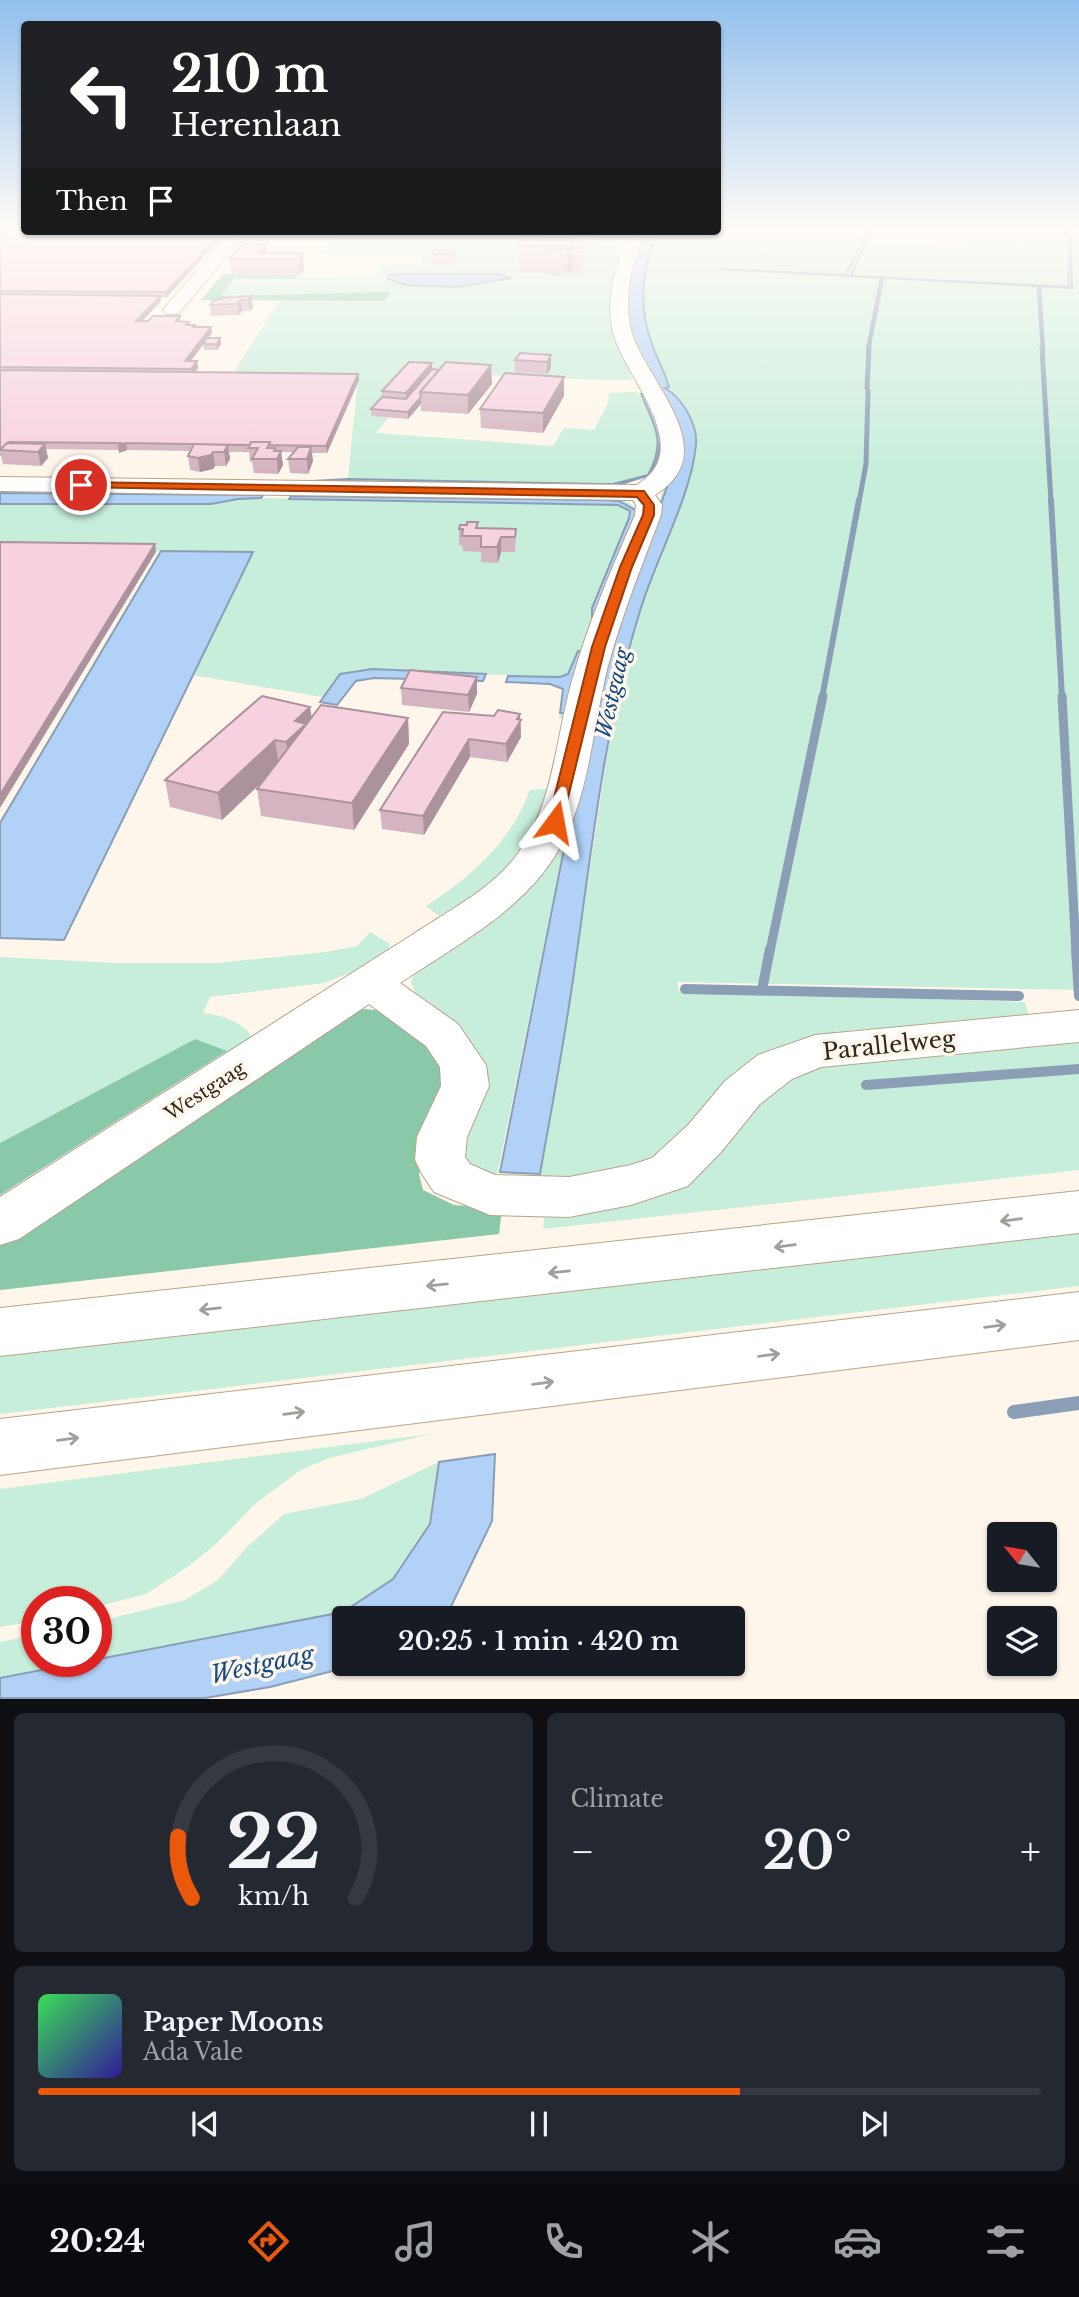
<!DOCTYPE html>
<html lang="en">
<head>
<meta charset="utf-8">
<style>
  :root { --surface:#171b24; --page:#242831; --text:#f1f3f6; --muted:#9ea1a6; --line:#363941; --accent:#ea580c }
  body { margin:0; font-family:"Libre Baskerville",serif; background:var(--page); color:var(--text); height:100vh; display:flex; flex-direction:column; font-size:26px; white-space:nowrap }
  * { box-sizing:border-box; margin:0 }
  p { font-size:23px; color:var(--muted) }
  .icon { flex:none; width:38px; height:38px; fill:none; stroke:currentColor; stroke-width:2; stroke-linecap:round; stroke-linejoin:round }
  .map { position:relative; height:1699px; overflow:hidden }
  .drawer { display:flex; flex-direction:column; gap:14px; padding:14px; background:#0d0f14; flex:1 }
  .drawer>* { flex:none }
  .guide { position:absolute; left:21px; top:21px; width:700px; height:214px; border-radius:7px; box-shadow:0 2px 5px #0004; background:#202124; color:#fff; overflow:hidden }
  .needle { width:46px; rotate:300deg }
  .controls { position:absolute; left:987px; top:1522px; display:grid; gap:14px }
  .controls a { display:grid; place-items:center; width:70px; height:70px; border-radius:7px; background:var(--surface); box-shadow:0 2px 5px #0004; font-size:35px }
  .speed { position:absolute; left:21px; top:1586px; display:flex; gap:14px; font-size:35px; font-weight:700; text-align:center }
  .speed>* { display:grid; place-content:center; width:91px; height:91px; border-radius:50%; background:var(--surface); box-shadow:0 2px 5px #0004; line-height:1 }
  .speed .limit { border:10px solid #d22; background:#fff; color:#111 }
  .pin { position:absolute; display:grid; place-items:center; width:60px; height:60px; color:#fff; margin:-30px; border:4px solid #fff; border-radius:50%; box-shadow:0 2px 7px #0007 }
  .me { position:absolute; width:77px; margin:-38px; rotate:13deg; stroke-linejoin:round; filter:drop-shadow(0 0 5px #0008) }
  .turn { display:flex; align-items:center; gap:24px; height:147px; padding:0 35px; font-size:32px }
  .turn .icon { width:91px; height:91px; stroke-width:2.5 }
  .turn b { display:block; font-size:49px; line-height:60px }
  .then { display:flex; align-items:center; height:66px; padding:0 35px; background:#0003; gap:14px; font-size:26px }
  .big { font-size:52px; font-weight:600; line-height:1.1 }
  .drawer .widget { flex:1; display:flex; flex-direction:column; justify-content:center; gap:10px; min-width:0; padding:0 24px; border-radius:10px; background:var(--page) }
  .drawer .dial { align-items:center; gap:0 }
  .dial svg { height:182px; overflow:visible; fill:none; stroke:var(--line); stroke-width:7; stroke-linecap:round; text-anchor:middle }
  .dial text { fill:var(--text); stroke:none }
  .song { display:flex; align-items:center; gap:21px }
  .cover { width:84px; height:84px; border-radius:10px; background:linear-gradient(135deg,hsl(130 70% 55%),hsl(250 70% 35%)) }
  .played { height:7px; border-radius:4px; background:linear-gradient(90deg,var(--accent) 70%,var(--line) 70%) }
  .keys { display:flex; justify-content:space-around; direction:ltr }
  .heat { display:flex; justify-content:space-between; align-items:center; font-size:38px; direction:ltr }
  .drawer .tiles { flex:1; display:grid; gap:14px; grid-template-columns:1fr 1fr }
  .widget:last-child { grid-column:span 2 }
  .trip { position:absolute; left:332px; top:1606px; width:413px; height:70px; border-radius:7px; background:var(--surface); box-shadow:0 2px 5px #0004; font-weight:600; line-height:70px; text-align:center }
  .menu { display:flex; height:112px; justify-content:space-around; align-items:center; background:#090b0e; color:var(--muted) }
  .menu .icon { width:49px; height:49px }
  .menu .on { color:var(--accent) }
  .menu b { font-size:32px; color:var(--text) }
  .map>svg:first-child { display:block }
</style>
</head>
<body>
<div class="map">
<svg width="1079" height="1699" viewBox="0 0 1079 1699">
  <rect width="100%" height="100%" fill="#fef6eb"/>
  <!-- green -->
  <path fill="#c7eeda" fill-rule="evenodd" d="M259,231H560V236H547V240L615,241L617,256H623L617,327L632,380L523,378L413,367L369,415L389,417L376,433L553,446L564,428L594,430L608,403L609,393L637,392C661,412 662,449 647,475L613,484H599L348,479L358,377L231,376L279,301H384L220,296L233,278L374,276L382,264L418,265L423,256L322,254L335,232ZM421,274H497L509,277L457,287L397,283Z
    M657,231H868L846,276L850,277L867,241L959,246L966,231H1068L1069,288L1070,231H1079V990L677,982L679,991L1025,1002L1029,1019L852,1030L814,1039L664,1153L625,1172L540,1186V1174L572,987L617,689L653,570L682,499L696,445L691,418L671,391L665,387H669C664,372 657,359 652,345C636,303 642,272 657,231Z
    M669,477L671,480L650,533L590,718L495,1185L467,1166L420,1004L411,982L415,971L536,876L640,544Z
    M261,498L618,505L630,511L629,518L592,608V617L637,511L619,501L624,500L638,509L597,620L591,622L585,637L591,652L573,715L559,719L560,713H566L576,654L568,674L560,677L354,670L334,680L323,697L192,675L252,553L0,549V504H211L238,499Z
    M557,788L543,823L501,876L451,915L445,913L439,916L426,906C472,876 511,842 530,790Z
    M370,932L390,944L387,956L381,960L324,983L210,997L203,1013C224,1015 242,1022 255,1040L233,1055L195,1039L0,1143V957L115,963H217L326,952L357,946Z
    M1079,1037V1170L543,1229L546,1205L649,1197L754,1103L802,1068Z
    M1079,1226V1286L0,1414V1349Z
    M431,1434L329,1458L301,1470L256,1503L217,1543L189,1566L146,1594L96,1607V1601H37V1621L0,1627V1489Z
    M439,1462L430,1524L393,1579L343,1612L96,1659V1622L185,1600L218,1580L248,1546L284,1514L361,1499Z
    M37,1634V1661H88L0,1678V1642Z"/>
  <!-- forest -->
  <path fill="#89c9a9" d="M223,274L298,275L295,279L234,278L221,296L390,292L384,301L201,300Z
    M365,1009L385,1011L414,1024L444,1070V1091L430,1129L419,1174L423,1190L454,1205L502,1209L499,1234L0,1290V1242L354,1011Z
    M195,1039L227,1051L0,1195V1143Z"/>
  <!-- water -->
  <path fill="#b1d1f7" stroke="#8a9fb6" stroke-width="2" d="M642,231H657C642,270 637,306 653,347C658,360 665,373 669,387L665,388C682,398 698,424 696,445C691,497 655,560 640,611C602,733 591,860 572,986C563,1049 551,1111 540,1174L500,1172L590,718L650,533L676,463L628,321L626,286Z
    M868,231H871L851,276L1069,287L1068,231H1070L1072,288L720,269L845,275Z
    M402,274H497L511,278L457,287L406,285L388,279L389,275Z
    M641,393C664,414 665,450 650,475L615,486L312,481L348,479L599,484H613L648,475C668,438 652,423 641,393Z
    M0,493L263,495L261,498L238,499L211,504H0Z
    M291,496L604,500L619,501L637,511L595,616L592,617V608L629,518L630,511L618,505L289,499Z
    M161,551L253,552L64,940L0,938V823Z
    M578,651L582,652L567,713H560L563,689L550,684L506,682L508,676L560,677L568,674Z
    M372,669L486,674L483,681L374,678L356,681L337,705L320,702L340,674Z
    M495,1454L492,1521L445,1619H345V1664H360L270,1687L205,1698H0V1678L343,1612L393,1579L430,1524L439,1462Z"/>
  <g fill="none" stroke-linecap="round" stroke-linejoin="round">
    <!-- stream-far5 -->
    <path stroke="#8a9fb6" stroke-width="4.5" d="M1039,287L1043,350
      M868,350L882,278"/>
    <!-- stream-far4 -->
    <path stroke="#8a9fb6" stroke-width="5" d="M1042,348L1051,502
      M867,388L869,348
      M859,502L866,464L868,391"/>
    <!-- stream-far3 -->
    <path stroke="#8a9fb6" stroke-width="6" d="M1051,500L1062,698
      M822,698L859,500"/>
    <!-- stream-far2 -->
    <path stroke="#8a9fb6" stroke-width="9" d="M1062,696L1076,951
      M770,951L823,696"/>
    <!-- stream-far1 -->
    <path stroke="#8a9fb6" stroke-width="10" d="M1076,949L1079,996
      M685,989L1019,996
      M762,990L770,949
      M866,1085L1079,1069"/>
    <!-- stream -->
    <path stroke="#8a9fb6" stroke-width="14" d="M1014,1412L1079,1403"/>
    <!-- minor casing -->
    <g stroke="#b7a488" stroke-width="2">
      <path id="minor" d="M232,231H248L178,314H166L163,310L166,306Z
        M631,231H647C632,261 623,296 631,330C644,380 727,451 655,495L662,505L661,515C642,565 622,615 608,666C590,736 590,814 543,873C507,919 448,951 400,983L458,1024L486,1065L489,1086L467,1137L465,1157L470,1164L495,1175L569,1177L631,1165L652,1158L688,1125L726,1080L758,1055L815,1035L1079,1010V1042L821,1067L792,1079L760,1104L722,1151L688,1186L631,1205L569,1217L490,1215L434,1192L422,1174L415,1160L417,1137L441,1086L440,1067L426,1046L369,1004L19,1239L0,1245V1197L415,933C450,910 495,887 519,852C553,804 556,739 571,684C587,626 611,570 635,515L636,505L633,500L0,491V477L636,485C700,449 621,374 612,329C606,295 616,261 631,231Z"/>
    </g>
    <!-- highway casing -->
    <g stroke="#b7a488" stroke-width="2">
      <path id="highway" d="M1079,1191V1233L0,1356V1308Z
        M1079,1292V1340L0,1475V1419Z"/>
    </g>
    <!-- minor -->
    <use href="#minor" fill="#fff" fill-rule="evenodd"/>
    <!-- highway -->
    <use href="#highway" fill="#fff" fill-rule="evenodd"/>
  </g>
  <!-- wall -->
  <path fill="#d4b4c0" d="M0,231H228L166,298H160L161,301L142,321H148L180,316L181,321L189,322L190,325L195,327H211L212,333L208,338H220L221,344L217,350H204L203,345L191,361H197L198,368L195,372L358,374L359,380L327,453H312L313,461L308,474L290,473L288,459L294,452H281L283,465L278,474L254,473L252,461L250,462L249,452H229L230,459L226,466H215L213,469L200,472L190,470L188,456L191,451L127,450L119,453V450L46,449L48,458L41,466L3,464L1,456H0Z
    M562,231H602V238L562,236Z
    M884,231H900L898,237L883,235Z
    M923,231H932V233H923Z
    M519,239L583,248V275H573V272L567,273V276H550V273H520Z
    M266,244L267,253H303L304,269L300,275L232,274L230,259Z
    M455,251V261L454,265L432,264V254Z
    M251,296L253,307L250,311H242L239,315L211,316L210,305Z
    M551,355V368L547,374L515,372V360Z
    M432,363V369L439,370L491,365L492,384L468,414L421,411V404L408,419L371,416V409L382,397V391Z
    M564,396L543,433L481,428L480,409Z
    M478,522V528L516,529L515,552H501L498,563L481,562V552L463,551L462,545H459V529L467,525Z
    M477,677V694L469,712L402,705L401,688Z
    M310,707L312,718H408L409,744L354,830L261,816L257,789L263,781L222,820L170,807L165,780Z
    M520,714L521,737L507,762L470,757L424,835L382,829L380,810L494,716Z"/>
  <!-- shaded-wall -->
  <path fill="#ac929c" d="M223,231H228L166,298V292Z
    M266,244L268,259L259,253Z
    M559,245H573V272L567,273V248Z
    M303,253L304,269L300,275L299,259Z
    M160,296L161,301L137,327L136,321Z
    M251,296L253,307L250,311L248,300Z
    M241,300L242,311L239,315L237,304Z
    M211,327L212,333L186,367L185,361Z
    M220,338L221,344L217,350V344Z
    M551,355V368L547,374V362Z
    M197,361L198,368L192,375L191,369Z
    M432,363V376L406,406V393Z
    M491,365L492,384L468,414V395Z
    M358,374L359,380L327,453L326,446Z
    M564,377V396L543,433V413Z
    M421,397V404L408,419V412Z
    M126,443L127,450L119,453L118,446Z
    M45,444L48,458L41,466L38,452Z
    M228,445L230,459L226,466L224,452Z
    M311,447L313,461L308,474L307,459Z
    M275,448L277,459L281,451L283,465L278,474L277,459L274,451Z
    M213,452L215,466L213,469L200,472L198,458Z
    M501,537V552L498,563L497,547Z
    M155,544L156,552L0,808V795Z
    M477,677V694L469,712L468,695Z
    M310,707L313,733L290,769L286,742L295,721Z
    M520,714L521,737L507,762L506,744Z
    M408,718L409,744L354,830L352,803Z
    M469,739L470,757L424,835L423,816Z
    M275,740L279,766L222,820L218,793Z"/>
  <!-- building -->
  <path fill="#f6d1df" stroke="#ac929c" stroke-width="2" d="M0,231H223L166,292L0,291Z
    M519,239L582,241L583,248H573V245H559L567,248L550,249L555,245L519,246Z
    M243,244H266L259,253H303L299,259H230Z
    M433,250L455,251L454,254H432Z
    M0,294L160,296L136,321H148L153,316H180L176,321L189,322L186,325H195L193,327H211L185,361H197L191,369L0,367Z
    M251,296L248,300H241L237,304L210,305L213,301L225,298Z
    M207,338H220L217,344H203Z
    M520,353L551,355L547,362L515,360Z
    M409,362L432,363L406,393L382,391Z
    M446,362L491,365L468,395L420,392Z
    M432,369L439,370L420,392L421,397L408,412L371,409L382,397L406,399Z
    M0,370L358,374L326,446L270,445V442H251L250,445L126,443L118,446L121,443L9,442L0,449Z
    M505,373L564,377L543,413L480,409Z
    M251,442H270L267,448H275L274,451H281L277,459H252L258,448H248Z
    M7,443L45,444L38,452L0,450Z
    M194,444L228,445L224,452H213L211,455L198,458L188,456Z
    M298,447H311L307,459H288Z
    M467,522H478L476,528L516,529L515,537H501L497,547H481V536H462L463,529H459L460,525H467Z
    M0,542L155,544L0,795Z
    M410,670L477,677L468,695L401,688Z
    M262,696L310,707L295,721L306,724L286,742L275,740L218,793L165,780Z
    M321,705L408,718L352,803L257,789Z
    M498,710L520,714L517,719L521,720L506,744L469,739L423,816L380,810L443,712L494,716Z"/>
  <!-- one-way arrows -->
  <defs><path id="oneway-shaft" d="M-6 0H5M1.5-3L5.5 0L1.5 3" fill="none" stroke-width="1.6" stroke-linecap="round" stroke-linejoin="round" transform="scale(1.75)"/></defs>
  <g stroke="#a29f9a">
    <use href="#oneway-shaft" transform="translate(1011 1220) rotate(173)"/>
    <use href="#oneway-shaft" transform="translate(785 1246) rotate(173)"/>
    <use href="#oneway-shaft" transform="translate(559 1272) rotate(174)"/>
    <use href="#oneway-shaft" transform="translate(437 1285) rotate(174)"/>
    <use href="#oneway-shaft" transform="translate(210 1309) rotate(174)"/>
    <use href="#oneway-shaft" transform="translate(995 1326) rotate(-7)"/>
    <use href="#oneway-shaft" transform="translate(769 1355) rotate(-7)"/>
    <use href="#oneway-shaft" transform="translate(543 1383) rotate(-7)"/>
    <use href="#oneway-shaft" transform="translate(294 1413) rotate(-7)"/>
    <use href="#oneway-shaft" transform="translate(68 1439) rotate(-7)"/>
  </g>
  <!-- sky -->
  <linearGradient id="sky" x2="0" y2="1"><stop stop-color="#92c0ee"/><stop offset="0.49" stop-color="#fffbf6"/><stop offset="1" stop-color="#fffbf6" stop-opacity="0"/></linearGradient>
  <rect width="1079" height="469" fill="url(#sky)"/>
  <!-- route -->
  <path fill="#ea580c" stroke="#983908" stroke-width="2" d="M81,482L644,491L654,505V515L632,567L605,647L561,826H550L548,822L592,647L620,567L643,515L644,505L637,497L77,487V483Z"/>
  <g text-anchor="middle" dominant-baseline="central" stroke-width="7" stroke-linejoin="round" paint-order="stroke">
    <!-- street labels -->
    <g font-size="19" fill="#30291e" stroke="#fef6eb">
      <text transform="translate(205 1091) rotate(-33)">Westgaag</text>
    </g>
    <!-- water labels -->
    <g font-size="21" font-style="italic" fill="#144b83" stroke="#fef6eb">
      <text transform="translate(613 693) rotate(-77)">Westgaag</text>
    </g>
    <!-- near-street labels -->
    <g font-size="23" fill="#30291e" stroke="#fef6eb">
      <text transform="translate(889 1045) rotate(-6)">Parallelweg</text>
    </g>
    <!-- near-water labels -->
    <g font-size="24" font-style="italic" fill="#144b83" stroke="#fef6eb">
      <text transform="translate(262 1664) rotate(-12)">Westgaag</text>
    </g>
  </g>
</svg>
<div class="controls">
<a><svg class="needle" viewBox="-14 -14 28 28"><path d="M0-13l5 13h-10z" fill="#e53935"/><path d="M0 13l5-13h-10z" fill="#9ea1a6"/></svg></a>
<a><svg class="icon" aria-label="layers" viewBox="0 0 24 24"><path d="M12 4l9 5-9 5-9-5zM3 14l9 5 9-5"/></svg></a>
</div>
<div class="speed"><div class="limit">30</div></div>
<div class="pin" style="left:81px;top:485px;background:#d93025"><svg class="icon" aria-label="arrive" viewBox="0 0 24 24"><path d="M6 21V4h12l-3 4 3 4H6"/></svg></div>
<svg class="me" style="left:555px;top:822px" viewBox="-20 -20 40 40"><path d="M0-17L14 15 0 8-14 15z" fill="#ea580c" stroke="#fff" stroke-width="4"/></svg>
<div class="trip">20:25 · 1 min · 420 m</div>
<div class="guide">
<div class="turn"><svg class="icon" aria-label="left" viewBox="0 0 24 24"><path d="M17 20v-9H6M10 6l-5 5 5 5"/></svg><div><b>210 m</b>Herenlaan</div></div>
<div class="then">Then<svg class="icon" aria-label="arrive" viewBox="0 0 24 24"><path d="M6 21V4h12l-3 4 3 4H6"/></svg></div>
</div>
</div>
<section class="drawer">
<div class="tiles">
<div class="widget dial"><svg viewBox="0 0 100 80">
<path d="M14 69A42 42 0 1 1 86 69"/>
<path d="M14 69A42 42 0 0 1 8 42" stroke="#ea580c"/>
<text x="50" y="56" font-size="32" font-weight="700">22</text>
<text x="50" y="72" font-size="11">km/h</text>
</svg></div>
<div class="widget"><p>Climate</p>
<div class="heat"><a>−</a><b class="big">20°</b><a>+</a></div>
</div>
<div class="widget">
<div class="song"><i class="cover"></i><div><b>Paper Moons</b><p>Ada Vale</p></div></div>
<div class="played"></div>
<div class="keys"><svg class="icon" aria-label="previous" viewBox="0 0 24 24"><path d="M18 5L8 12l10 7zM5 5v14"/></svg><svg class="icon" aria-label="pause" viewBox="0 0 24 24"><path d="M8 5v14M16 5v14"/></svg><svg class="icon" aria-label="next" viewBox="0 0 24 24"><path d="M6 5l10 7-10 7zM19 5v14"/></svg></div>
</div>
</div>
</section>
<nav class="menu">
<b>20:24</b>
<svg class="icon on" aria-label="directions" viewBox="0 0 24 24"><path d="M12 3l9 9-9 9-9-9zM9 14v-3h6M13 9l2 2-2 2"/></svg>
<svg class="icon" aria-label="music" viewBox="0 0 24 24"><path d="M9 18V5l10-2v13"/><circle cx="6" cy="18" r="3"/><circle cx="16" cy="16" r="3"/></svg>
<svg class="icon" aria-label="phone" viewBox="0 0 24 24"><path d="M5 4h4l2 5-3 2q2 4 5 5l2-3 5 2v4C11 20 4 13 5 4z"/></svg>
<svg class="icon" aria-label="climate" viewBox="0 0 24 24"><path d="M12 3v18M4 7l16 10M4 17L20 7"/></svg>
<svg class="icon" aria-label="car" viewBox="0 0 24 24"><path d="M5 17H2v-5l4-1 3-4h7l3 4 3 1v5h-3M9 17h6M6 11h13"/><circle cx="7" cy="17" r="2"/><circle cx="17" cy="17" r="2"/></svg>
<svg class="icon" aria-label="filters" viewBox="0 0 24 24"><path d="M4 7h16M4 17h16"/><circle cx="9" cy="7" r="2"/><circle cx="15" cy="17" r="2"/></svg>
</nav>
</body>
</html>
